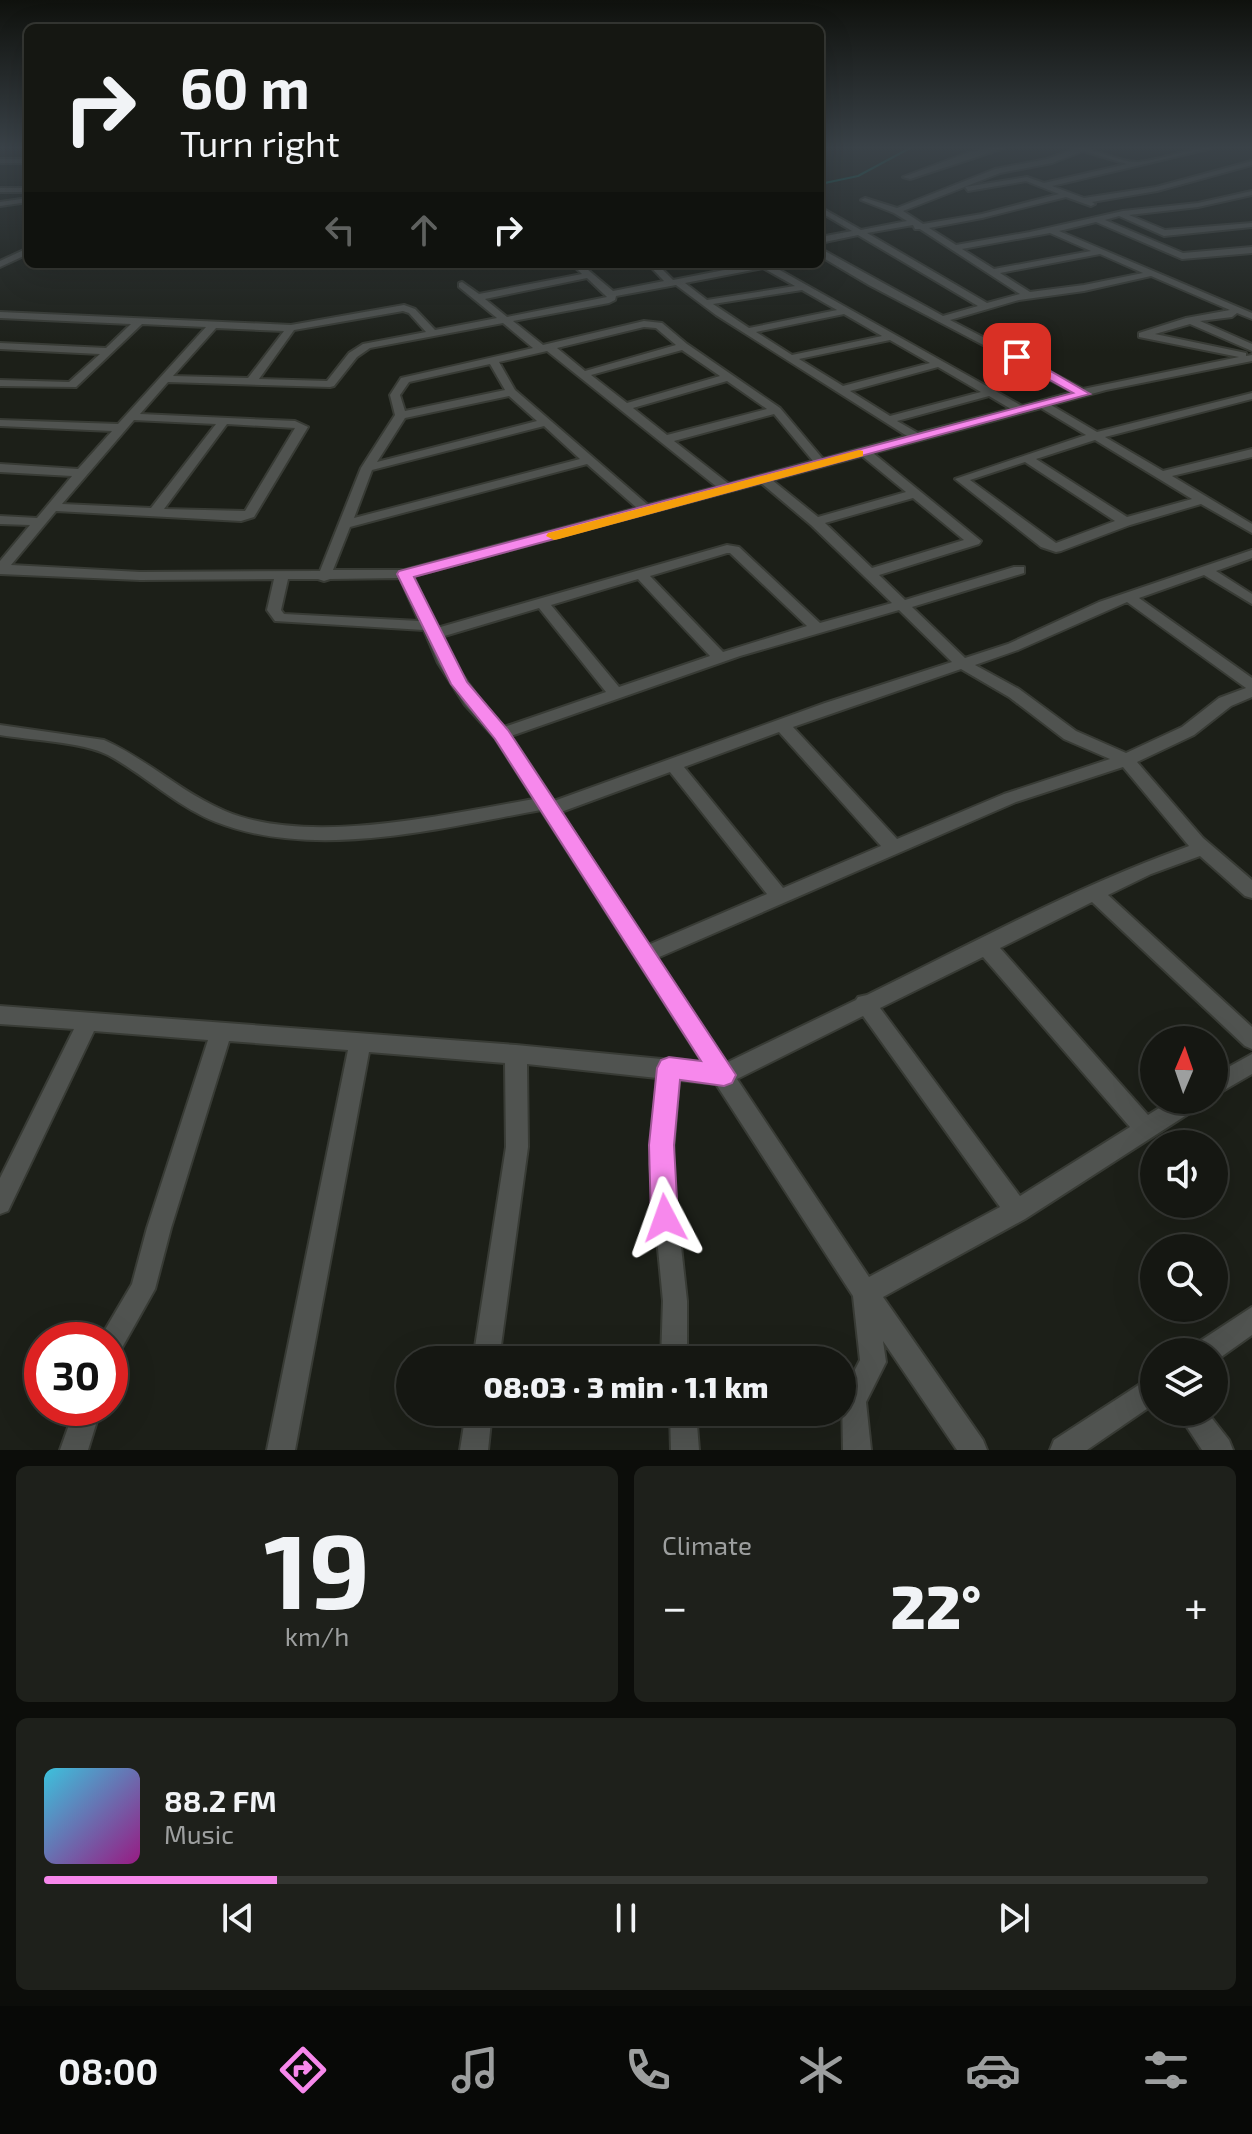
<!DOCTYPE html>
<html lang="en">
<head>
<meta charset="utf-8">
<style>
  :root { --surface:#151712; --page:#1e201b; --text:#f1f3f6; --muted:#9d9f9f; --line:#343632; --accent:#f788ec }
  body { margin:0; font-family:"Exo 2",sans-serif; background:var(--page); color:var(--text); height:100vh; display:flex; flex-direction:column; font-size:30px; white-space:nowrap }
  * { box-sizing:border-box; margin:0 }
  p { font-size:26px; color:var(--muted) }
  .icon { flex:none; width:44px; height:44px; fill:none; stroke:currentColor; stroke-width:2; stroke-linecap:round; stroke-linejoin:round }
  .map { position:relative; height:1450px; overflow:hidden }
  .sheet { display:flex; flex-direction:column; gap:16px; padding:16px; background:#0c0d0a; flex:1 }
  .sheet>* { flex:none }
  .banner { position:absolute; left:24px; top:24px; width:800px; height:244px; border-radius:12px; box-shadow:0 8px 32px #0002,0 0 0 2px var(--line); background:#151712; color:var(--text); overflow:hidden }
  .needle { width:52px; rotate:2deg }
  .tools { position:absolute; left:1140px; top:1026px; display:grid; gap:16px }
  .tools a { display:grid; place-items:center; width:88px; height:88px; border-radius:50%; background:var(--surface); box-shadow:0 8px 32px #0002,0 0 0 2px var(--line); font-size:40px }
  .speed { position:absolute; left:24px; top:1322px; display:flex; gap:16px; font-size:40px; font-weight:700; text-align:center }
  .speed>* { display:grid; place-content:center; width:104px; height:104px; border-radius:50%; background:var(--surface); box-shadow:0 8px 32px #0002,0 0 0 2px var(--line); line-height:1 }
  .speed .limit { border:12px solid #d22; background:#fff; color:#111 }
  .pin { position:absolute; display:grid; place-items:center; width:68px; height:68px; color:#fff; margin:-34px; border-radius:16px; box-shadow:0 4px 12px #0006 }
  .me { position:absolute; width:88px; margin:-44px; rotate:356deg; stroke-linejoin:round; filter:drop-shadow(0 0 6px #0008) }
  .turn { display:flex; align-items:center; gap:28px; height:168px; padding:0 24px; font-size:36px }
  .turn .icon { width:104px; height:104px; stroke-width:2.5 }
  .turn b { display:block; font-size:56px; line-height:68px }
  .lanes { display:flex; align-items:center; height:76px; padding:0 24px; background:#0003; justify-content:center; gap:40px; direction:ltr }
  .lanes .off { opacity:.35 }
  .big { font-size:60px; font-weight:800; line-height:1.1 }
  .sheet .widget { flex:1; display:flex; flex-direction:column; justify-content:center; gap:12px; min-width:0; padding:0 28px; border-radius:12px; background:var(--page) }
  .sheet .dial { align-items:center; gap:0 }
  .dial b { font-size:104px; line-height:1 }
  .song { display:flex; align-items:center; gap:24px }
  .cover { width:96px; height:96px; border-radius:12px; background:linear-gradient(135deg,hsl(190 70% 55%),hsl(310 70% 35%)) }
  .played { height:8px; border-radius:4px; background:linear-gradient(90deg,var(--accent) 20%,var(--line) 20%) }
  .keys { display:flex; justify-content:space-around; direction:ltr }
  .heat { display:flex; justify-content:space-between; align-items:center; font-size:44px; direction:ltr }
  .sheet .tiles { flex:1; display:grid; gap:16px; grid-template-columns:1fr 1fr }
  .widget:last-child { grid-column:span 2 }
  .trip { position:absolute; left:396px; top:1346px; width:460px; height:80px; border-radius:40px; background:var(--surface); box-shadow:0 8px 32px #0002,0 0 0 2px var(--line); font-weight:800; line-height:80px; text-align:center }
  .tabs { display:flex; height:128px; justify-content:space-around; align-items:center; background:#080907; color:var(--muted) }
  .tabs .icon { width:56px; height:56px }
  .tabs .selected { color:var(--accent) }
  .tabs b { font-size:36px; color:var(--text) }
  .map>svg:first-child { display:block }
</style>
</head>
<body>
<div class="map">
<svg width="1252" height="1450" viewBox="0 0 1252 1450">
  <rect width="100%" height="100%" fill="#1c1f18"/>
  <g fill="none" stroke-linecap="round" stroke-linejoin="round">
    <!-- stream -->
    <path stroke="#0a6d64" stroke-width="2" d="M820,184L858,176L910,148
      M242,269L343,264"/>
    <!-- minor casing -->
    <g stroke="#383b35" stroke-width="4">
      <path id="minor" d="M991,148H1004L910,179L903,177L967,153Z
        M1077,148C1098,148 1118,163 1138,162C1163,160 1186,148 1212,148L1052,186L1084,198L1156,187L1252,161V165L1157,191L1092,202L1095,204L1091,206L1066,197L982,218L929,228L956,245L1030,232L1123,211L1198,203L1252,191V195L1198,207L1129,215L1165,230L1252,223V227L1164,236L1119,216L1105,220L1183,253L1252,247V253L1182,259L1096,222L1059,231L1252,313V319L1237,313L1232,317L1200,321L1252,344V351L1190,324L1155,334L1246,353V356L1252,355V361L1106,390L1051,405L1097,432L1252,393V399L1105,437L1163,471L1252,449V457L1172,476L1252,524V533L1201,504L1130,525L1061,551L1056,552L1041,547L955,479L1086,435L1041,408L873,453L981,541L979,544L879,575L905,600L1014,567H1024V573L912,607L965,658L1008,644L1099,602L1252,550V558L1216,571L1252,594V604L1204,575L1139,598L1252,678V697L1231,706L1194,735L1137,762L1203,838L1252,880V898L1245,896L1200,856L1151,874L1108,895L1252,1027V1049L1245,1046L1092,902L1000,948L1148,1115L1172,1100H1202L1199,1107L1025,1219L883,1297L983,1440L987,1450H957L883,1341L886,1362L866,1402L871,1450H843L842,1395L860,1360L853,1296L716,1084L679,1080L672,1164L687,1301V1360H661L663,1301L650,1164L657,1078L527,1064L528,1147L499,1360H473L506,1147L505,1063L369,1052L295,1450H267L348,1050L229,1041L171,1228L155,1289L119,1353L110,1357V1340H99L132,1284L147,1228L208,1040L94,1031L8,1211L0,1214V1178L74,1029L0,1024V1006L516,1045L703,1063L541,810C441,828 315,861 216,822C176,806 145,775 108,755C83,742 29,740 0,735V725L104,740C147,759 182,793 225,811C309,847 446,814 534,799L495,738L465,705L438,663L424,630L275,621L267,610L274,579L140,580L0,574V561L30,525L0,524V516L37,518L72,476L0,472V464L78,469L112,431L0,426V420L118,424L206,327L142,324L76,387L0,386V380L69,382L100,354L0,349V343L106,348L131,324L0,318V312L291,325L404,305L415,309L435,330L497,318L459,287V283L462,282L479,294L582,274L572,264H581L613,291L664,281L648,264H657L673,280L755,264H769L1022,406L1073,392L869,285L820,256V249L823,250L943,316L978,306L858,235L820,243V237L852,231L820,212V207L861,230L907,221L894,213L861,200L865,198L897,208L995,169L1047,159ZM1083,151L1127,164L1044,183L1027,177L965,187L968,191L1026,181L1059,194L982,214L923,224L903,211L1000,173L1052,163ZM913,225L915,229H920L1020,294L987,303L867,233ZM1050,233L1091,251L994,269L962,249ZM1100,254L1143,273L1084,285L1030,292L1000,273ZM763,268L795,286L707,300L685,283ZM1151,276L1230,310L1186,318L1139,333V337L1239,357L1083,389L950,320L1019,300L1084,291ZM587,278L607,297L507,317L485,299ZM676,285L716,315L907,436L823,459L780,408L687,344L662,323L644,321L543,345L513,321L609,303L615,300L616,296ZM802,290L837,310L749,328L713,304ZM403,311L409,313L426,332L363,344L349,353L327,381L259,379L294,330ZM844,314L882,336L792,355L756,332ZM503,323L533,348L401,378L390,395L395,415L361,468L320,571L140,572L11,565L56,511L241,521L254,517L308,427L295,421L140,414L168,382L330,387L334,386L357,357L370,348ZM644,327L656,328L676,345L585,371L557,348ZM216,328L284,331L248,378L173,376ZM890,340L930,363L843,386L799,359ZM682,350L720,376L627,403L591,375ZM547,351L717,487L648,505L515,390L499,362ZM490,364L505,390L405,411L400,395L409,382ZM938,367L981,392L890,416L850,391ZM727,381L767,409L667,435L633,408ZM509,396L537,421L377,462L405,418ZM989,396L1011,409L918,433L897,421ZM774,414L813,461L729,484L674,441ZM134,420L216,424L151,508L62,504ZM227,424L295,428L245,511L164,509ZM544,426L580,459L354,518L372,470ZM1095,440L1192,499L1127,517L1036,459ZM862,456L906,492L818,517L772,480ZM1025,462L1115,521L1056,543L970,480ZM587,464L637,508L405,570H333L350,527ZM761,483L811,525L892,603L820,623L739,547L727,545L437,628L413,576ZM913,498L964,540L872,568L825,523ZM727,553H730L807,626L723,652L650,576ZM400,578L419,621L284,614L281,610L288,579H318L324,581L330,579ZM638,579L710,656L619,687L551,605ZM1127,602L1246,688L1219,698L1182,727L1126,753L1076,731L1019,689L975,665L1018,650ZM539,608L606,692L504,727C478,699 457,671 441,637ZM899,610L952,662L825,703L554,801L511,736L740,656ZM961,669L1009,697L1064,739L1110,759L1004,794L897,839L793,727ZM779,732L881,846L783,888L684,767ZM1123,767L1189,846C1077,886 973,943 867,995L858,997L856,1000L726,1063L657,958L1016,802ZM670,772L767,894L648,945L561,812ZM983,957L1130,1127L1020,1196L880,1008ZM863,1016L1000,1207L869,1277L737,1079Z
        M0,159H28V163H0Z
        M0,188H28V192H0Z
        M28,198V202L0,206V202Z
        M28,248V254L0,267V261Z
        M1252,1054V1074L1214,1096V1075Z
        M1252,1307V1335L1214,1362V1352H1193L1197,1343Z
        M1154,1375V1404L1087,1450H1050L1054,1440Z
        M75,1408H101L88,1450H60Z
        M466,1412H492L488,1450H460Z
        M670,1412H696L699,1450H671Z
        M1177,1412H1207L1229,1440L1233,1450H1202Z"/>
    </g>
    <!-- minor -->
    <use href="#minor" fill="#505350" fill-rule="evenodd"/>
  </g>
  <!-- sky -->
  <linearGradient id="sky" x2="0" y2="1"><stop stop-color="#0f110d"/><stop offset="0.42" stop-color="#3a4248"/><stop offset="1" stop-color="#3a4248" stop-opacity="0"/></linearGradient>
  <rect width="1252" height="351" fill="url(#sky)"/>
  <!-- route -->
  <path fill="#f788ec" stroke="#a15899" stroke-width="2" d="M1012,354H1021L1090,394L414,577L467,682L508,730L736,1075L732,1083L724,1086L680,1080L674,1145L678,1218L674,1227L665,1231L655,1227L651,1218L649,1145L657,1068L661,1060L669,1057L701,1061L495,739L451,684L397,574L399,571L1073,393L1012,359Z"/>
  <!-- slow -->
  <path fill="#f59e0b" d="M859,450L863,451V456L559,539L554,540L546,536L548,533Z"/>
</svg>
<div class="tools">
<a><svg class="needle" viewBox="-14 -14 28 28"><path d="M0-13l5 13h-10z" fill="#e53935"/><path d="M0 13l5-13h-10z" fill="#9d9f9f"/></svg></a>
<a><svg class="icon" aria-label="sound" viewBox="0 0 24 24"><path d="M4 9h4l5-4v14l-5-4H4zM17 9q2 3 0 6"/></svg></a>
<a><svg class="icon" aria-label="search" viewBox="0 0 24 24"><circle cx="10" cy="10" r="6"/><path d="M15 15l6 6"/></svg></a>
<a><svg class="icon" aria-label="layers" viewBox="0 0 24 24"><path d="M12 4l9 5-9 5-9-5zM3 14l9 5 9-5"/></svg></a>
</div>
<div class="speed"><div class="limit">30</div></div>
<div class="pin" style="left:1017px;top:357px;background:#d93025"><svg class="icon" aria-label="arrive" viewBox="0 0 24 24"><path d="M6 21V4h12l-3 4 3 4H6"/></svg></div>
<svg class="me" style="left:665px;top:1218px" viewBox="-20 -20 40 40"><path d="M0-17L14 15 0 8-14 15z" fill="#f788ec" stroke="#fff" stroke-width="4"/></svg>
<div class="trip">08:03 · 3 min · 1.1 km</div>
<div class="banner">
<div class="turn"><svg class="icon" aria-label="right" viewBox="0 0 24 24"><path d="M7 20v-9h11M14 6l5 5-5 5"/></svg><div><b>60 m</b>Turn right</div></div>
<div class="lanes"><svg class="icon off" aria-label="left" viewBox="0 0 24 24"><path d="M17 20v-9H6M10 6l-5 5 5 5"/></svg><svg class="icon off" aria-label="ahead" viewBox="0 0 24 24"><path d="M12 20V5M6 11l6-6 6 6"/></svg><svg class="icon" aria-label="right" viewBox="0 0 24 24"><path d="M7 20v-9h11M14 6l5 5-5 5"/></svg></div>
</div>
</div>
<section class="sheet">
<div class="tiles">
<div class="widget dial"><b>19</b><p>km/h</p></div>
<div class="widget"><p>Climate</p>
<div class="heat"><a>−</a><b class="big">22°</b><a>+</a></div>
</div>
<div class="widget">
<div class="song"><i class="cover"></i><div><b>88.2 FM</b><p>Music</p></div></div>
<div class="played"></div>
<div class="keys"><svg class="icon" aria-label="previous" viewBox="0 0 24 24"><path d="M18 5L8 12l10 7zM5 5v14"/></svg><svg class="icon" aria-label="pause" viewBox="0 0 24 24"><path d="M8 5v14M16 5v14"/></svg><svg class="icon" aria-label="next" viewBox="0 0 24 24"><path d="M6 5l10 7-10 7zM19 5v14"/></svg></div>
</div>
</div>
</section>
<nav class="tabs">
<b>08:00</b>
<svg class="icon selected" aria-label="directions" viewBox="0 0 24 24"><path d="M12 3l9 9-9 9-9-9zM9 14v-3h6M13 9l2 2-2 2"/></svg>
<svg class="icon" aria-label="music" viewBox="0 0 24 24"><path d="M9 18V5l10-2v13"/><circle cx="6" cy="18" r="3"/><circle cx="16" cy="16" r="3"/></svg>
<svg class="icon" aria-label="phone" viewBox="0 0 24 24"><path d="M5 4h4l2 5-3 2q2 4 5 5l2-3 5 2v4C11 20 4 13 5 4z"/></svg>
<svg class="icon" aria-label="climate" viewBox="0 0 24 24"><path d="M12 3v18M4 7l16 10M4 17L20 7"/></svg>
<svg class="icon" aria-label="car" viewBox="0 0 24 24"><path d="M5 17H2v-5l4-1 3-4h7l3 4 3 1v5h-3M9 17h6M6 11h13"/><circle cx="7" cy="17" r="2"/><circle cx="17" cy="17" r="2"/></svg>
<svg class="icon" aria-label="filters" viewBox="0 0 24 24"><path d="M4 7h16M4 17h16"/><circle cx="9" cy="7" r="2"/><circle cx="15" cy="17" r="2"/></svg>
</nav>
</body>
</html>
